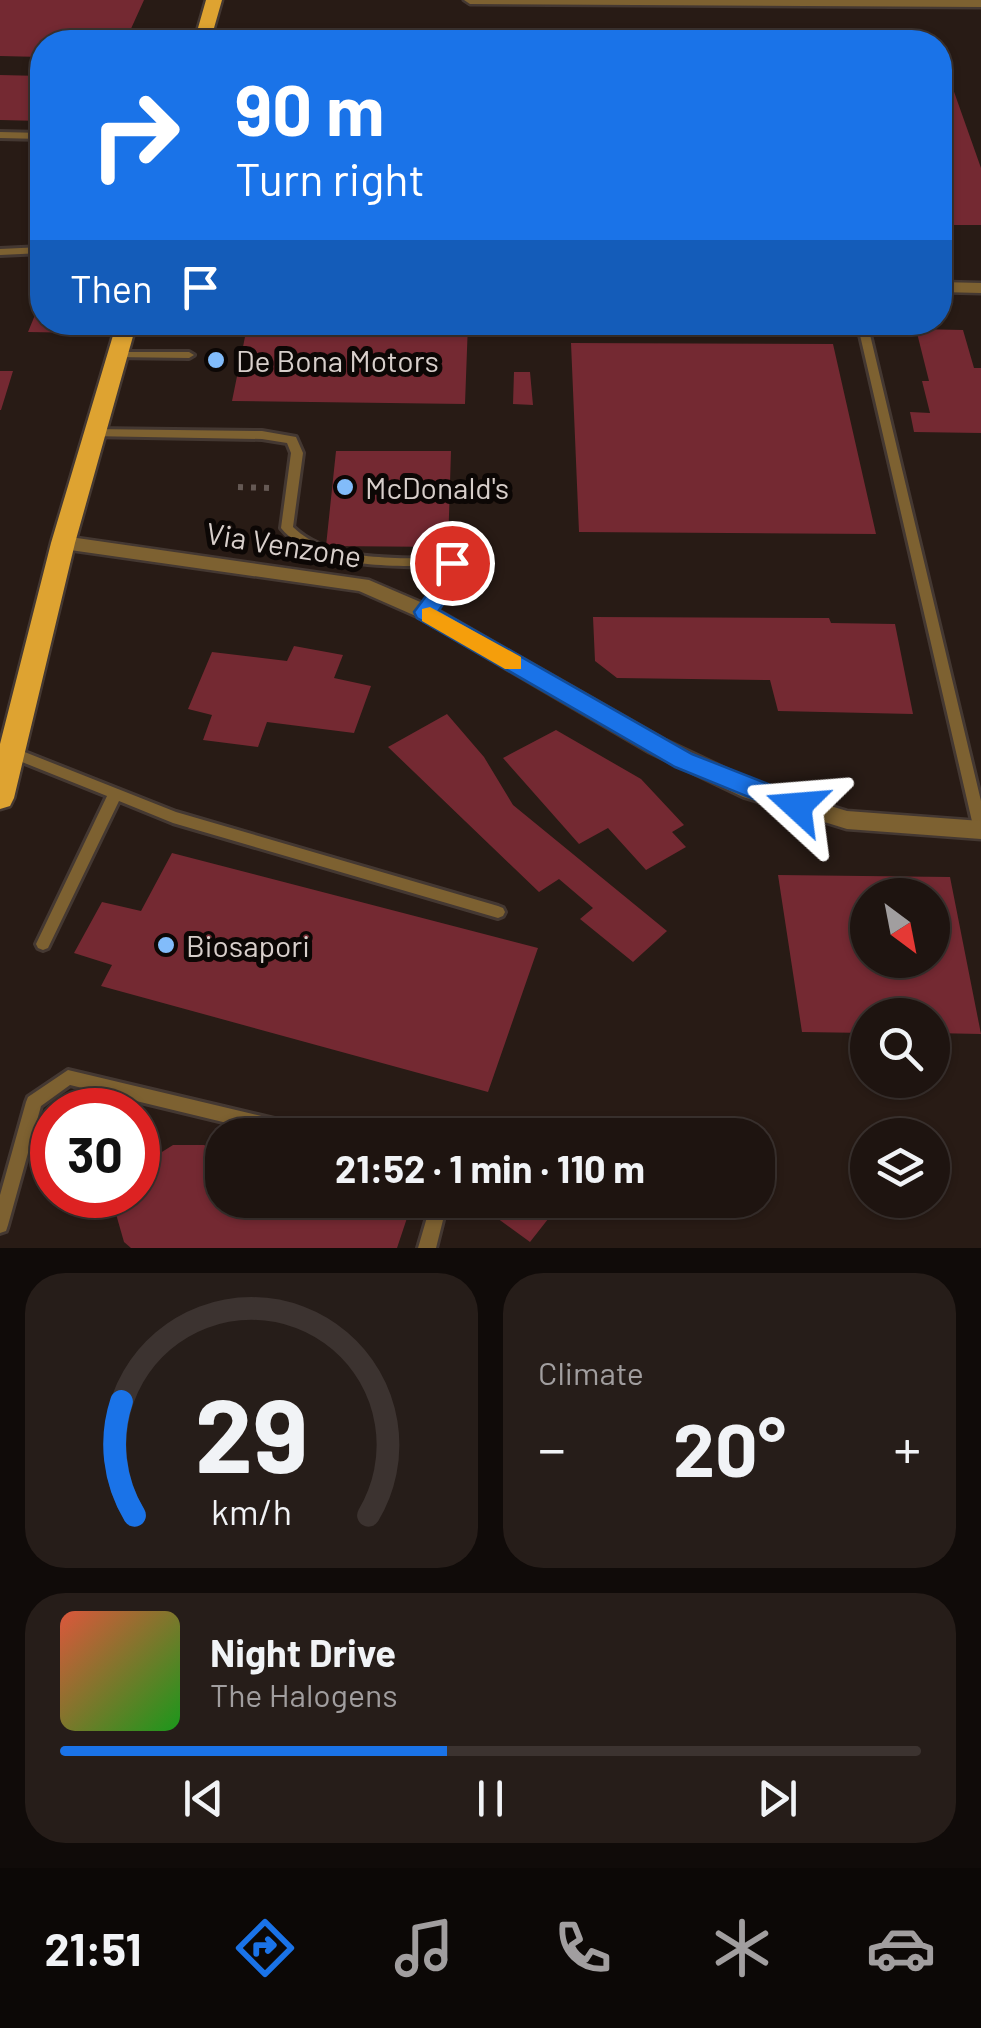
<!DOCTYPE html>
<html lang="en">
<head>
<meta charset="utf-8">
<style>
  :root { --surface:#1e1410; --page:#261d19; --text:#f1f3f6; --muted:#a19e9f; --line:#3c3330; --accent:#1a73e8 }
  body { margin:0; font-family:Barlow,sans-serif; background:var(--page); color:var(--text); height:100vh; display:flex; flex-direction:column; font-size:38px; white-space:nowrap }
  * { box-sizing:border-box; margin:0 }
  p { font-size:32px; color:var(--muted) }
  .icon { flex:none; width:55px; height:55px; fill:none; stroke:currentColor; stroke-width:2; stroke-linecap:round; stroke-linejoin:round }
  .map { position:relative; height:1248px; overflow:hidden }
  .drawer { display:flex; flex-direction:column; gap:25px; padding:25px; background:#100b09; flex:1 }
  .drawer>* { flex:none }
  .top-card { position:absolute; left:30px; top:30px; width:922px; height:305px; border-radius:40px; box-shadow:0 2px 8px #0004,0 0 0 2px var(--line); background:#1a73e8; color:#fff; overflow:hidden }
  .needle { width:65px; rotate:148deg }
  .buttons { position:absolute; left:850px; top:878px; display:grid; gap:20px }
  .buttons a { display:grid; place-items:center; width:100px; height:100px; border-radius:50%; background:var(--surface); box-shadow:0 2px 8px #0004,0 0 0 2px var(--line); font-size:50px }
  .speed { position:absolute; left:30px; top:1088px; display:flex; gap:20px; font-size:50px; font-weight:700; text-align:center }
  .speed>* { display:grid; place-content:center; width:130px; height:130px; border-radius:50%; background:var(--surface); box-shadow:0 2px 8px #0004,0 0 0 2px var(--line); line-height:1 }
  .speed .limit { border:15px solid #d22; background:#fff; color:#111 }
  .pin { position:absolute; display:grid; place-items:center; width:85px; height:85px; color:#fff; margin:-42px; border:5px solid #fff; border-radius:50%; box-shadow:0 2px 10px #0007 }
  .me { position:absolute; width:110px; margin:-55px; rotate:289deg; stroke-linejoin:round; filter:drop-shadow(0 0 8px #0008) }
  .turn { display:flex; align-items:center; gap:35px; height:210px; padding:0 40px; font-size:45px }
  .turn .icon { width:130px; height:130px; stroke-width:2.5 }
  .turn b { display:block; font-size:70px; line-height:85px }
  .then { display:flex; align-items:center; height:95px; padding:0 40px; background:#0003; gap:20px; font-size:38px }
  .big { font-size:75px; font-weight:700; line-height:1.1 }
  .drawer .card { flex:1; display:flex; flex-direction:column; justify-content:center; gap:15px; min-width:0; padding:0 35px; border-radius:40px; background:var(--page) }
  .drawer .dial { align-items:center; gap:0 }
  .dial svg { height:260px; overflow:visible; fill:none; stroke:var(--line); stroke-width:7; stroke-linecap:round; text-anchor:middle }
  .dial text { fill:var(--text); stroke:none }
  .song { display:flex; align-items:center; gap:30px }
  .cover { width:120px; height:120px; border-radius:15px; background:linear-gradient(135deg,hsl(10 70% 55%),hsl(120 70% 35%)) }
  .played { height:10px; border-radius:5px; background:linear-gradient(90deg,var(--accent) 45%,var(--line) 45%) }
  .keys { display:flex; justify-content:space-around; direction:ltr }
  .heat { display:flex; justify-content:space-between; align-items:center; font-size:55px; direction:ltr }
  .drawer .tiles { flex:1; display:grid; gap:25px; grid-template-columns:1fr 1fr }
  .card:last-child { grid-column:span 2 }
  .trip { position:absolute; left:205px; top:1118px; width:570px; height:100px; border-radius:40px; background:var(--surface); box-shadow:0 2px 8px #0004,0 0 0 2px var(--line); font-weight:700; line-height:100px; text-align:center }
  .tabs { display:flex; height:160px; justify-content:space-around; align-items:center; background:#0c0806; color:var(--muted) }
  .tabs .icon { width:70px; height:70px }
  .tabs .active { color:var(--accent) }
  .tabs b { font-size:45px; color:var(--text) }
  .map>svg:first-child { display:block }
</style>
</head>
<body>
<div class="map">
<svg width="981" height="1248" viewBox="0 0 981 1248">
  <rect width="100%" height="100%" fill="#281b15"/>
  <!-- building -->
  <path fill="#742932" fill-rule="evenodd" d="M0,0H144L125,42H42V57L0,56Z
    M324,34L472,35V42H322Z
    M941,55L981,168V225H954L940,180Z
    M0,75L42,76V121L0,120Z
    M35,315H42V322H89L85,333L28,332Z
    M248,322L468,323L465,404L232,401Z
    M916,329L963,330L974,368H981V433L914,432L910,412L930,413L922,381H929Z
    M571,343L833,344L876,534L579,532Z
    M0,371H13L1,410H0Z
    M514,372H530L533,405L513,404Z
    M336,451H451L448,547L326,546Z
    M593,617L829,618L831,623L895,624L913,714L778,711L770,680L617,678L595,661Z
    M294,646L343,655L334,678L371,686L354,733L267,722L258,747L203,740L212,715L188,709L212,652L287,661Z
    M447,714L484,757L513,805L667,931L633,962L580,919L593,908L559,879L539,892L388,747Z
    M556,730L641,779L684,825L672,832L686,847L646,870L608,828L579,844L503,758Z
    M172,853L538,948L488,1092L101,986L112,965L74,953L102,902L141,911Z
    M778,875L950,877L981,1034L932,1033V1015H868V1033L802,1032ZM868,895H932V960H868Z
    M173,1145H204L222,1155V1200H413L397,1248H131L124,1242L116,1214L120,1195H138V1167Z
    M511,1200H563L530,1242L497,1218Z"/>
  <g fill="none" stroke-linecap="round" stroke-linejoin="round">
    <!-- service casing -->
    <g stroke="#443832" stroke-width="6">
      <path id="service" d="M0,132L42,133V139L0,138Z
        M42,247V253L0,255V249Z
        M857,322H867L981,801V836L976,834L974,830Z
        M118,352H189L194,355L189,358L114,357V353Z
        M93,429L262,431L296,437L303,453L293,527C331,564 403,557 452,559L458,563L459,576L429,615L425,616L419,612L447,575L446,567C395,565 317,571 281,528L291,453L287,443L262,439L89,436L87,433L89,430Z
        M12,747L176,812L498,906L503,908L505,912L503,916L498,918L173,823L119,801L48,948L43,950L38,948L36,944L107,796L7,756L5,752L7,748Z
        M68,1070L308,1127L314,1130L316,1135H277L70,1085L41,1106L8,1225L6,1231L0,1233V1195L26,1102L28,1097Z
        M432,1200H448L436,1248H418Z"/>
    </g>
    <!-- minor casing -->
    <g stroke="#443832" stroke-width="5">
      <path id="minor" d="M464,0H981V7L470,4Z
        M940,282L981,283V293L940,292Z
        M63,536L369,580L432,607L665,740L758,784L847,811L981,821V839L847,829L743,797L649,752L418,617L359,591L56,548L53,543L56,538Z"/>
    </g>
    <!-- primary casing -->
    <g stroke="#443832" stroke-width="5">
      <path id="primary" d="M206,0H222L210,42H194Z
        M117,322H137L75,543L14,798L10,806L0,809V744L51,543Z"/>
    </g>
    <!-- path -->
    <path stroke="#655954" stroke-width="6" stroke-dasharray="5 8" stroke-linecap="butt" d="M238,487L272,488"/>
    <!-- service -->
    <use href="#service" fill="#7d6131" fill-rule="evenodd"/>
    <!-- minor -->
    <use href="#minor" fill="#7d6131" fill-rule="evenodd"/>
    <!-- primary -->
    <use href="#primary" fill="#dea331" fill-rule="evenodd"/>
  </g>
  <!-- route -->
  <path fill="#1a73e8" stroke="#114b97" stroke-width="2.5" d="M452,555L463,563L464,576L439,610L692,754L806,799L810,806L806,813H788L675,767L417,618L414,612L442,575L441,563Z"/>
  <!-- slow -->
  <path fill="#f59e0b" d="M430,607L521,657V669H505L422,621V609Z"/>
  <!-- markers -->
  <g fill="#82bcfa" stroke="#0c0705" stroke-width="4">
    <circle cx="216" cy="360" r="10"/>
    <circle cx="345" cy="487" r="10"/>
    <circle cx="166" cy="945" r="10"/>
  </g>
  <g text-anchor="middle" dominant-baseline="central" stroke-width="10" stroke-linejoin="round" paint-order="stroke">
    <!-- poi labels -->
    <g font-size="30" fill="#d8cfcb" stroke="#0c0705" text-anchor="start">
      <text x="236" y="360">De Bona Motors</text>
      <text x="365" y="487">McDonald's</text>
      <text x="186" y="945">Biosapori</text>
    </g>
    <!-- street labels -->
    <g font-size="30" fill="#d8cfcb" stroke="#0c0705">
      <text transform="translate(284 544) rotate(9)">Via Venzone</text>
    </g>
  </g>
</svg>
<div class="buttons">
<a><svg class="needle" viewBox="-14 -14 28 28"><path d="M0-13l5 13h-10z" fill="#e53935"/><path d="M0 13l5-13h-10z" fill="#a19e9f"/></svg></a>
<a><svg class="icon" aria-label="search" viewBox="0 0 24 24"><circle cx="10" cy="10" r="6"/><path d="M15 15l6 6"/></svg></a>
<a><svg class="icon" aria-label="layers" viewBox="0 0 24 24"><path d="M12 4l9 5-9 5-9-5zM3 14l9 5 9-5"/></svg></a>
</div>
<div class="speed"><div class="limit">30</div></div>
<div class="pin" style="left:452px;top:563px;background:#d93025"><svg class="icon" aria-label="arrive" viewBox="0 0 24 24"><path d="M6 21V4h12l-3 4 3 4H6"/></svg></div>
<svg class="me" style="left:797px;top:806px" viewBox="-20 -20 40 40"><path d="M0-17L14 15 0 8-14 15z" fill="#1a73e8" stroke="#fff" stroke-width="4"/></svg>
<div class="trip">21:52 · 1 min · 110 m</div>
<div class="top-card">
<div class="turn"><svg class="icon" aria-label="right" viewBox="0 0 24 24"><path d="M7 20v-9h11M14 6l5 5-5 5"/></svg><div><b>90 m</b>Turn right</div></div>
<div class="then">Then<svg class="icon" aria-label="arrive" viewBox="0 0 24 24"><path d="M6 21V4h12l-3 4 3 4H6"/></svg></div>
</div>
</div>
<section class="drawer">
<div class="tiles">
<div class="card dial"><svg viewBox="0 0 100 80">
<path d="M14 69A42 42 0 1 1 86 69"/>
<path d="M14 69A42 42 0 0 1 10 34" stroke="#1a73e8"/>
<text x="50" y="56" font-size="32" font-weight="700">29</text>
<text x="50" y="72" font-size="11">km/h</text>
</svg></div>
<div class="card"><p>Climate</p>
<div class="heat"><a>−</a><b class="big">20°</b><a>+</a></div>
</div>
<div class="card">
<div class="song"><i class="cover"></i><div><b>Night Drive</b><p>The Halogens</p></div></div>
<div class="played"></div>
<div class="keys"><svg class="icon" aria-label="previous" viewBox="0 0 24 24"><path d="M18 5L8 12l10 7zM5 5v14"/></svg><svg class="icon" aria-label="pause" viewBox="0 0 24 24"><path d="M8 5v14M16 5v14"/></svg><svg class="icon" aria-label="next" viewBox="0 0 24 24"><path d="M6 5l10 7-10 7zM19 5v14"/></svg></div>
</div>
</div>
</section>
<nav class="tabs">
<b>21:51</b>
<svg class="icon active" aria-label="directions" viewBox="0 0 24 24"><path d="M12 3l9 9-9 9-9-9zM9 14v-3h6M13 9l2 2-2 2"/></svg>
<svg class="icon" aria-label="music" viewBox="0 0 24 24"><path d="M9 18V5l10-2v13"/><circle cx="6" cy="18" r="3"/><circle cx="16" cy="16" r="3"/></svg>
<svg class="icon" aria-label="phone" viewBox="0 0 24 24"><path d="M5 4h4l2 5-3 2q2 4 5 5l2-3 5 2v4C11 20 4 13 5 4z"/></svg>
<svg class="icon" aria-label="climate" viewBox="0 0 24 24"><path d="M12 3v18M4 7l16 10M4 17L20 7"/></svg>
<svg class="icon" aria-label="car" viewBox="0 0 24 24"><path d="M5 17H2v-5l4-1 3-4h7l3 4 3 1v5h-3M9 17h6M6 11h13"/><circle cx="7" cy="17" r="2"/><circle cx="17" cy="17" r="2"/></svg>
</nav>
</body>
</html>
